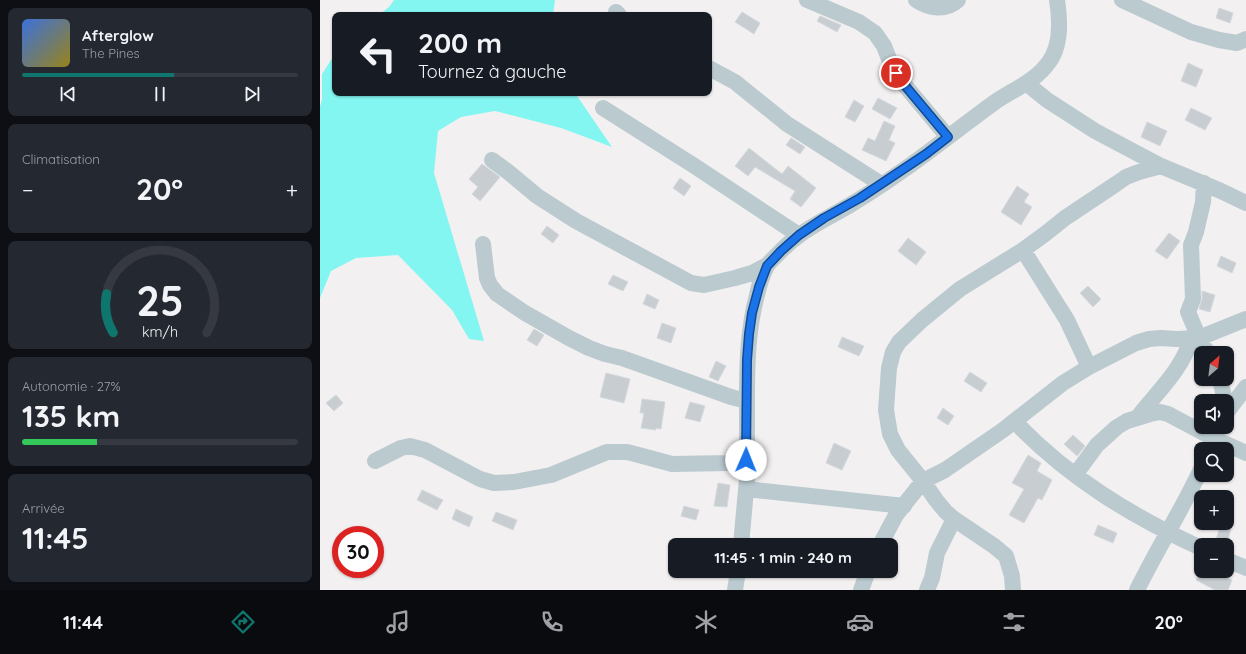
<!DOCTYPE html>
<html lang="fr">
<head>
<meta charset="utf-8">
<style>
  :root { --surface:#171b24; --page:#242831; --text:#f1f3f6; --muted:#9ea1a6; --line:#363941; --accent:#0f766e }
  body { margin:0; font-family:Quicksand,sans-serif; background:var(--page); color:var(--text); height:100vh; display:flex; flex-direction:column; font-size:15px; white-space:nowrap }
  * { box-sizing:border-box; margin:0 }
  p { font-size:13px; color:var(--muted) }
  .icon { flex:none; width:22px; height:22px; fill:none; stroke:currentColor; stroke-width:2; stroke-linecap:round; stroke-linejoin:round }
  .map { position:relative; flex:1; overflow:hidden }
  .drawer { display:flex; flex-direction:column; gap:8px; padding:8px; background:#0d0f14; width:320px }
  .drawer>* { flex:none }
  .hud { position:absolute; left:12px; top:12px; width:380px; height:84px; border-radius:8px; box-shadow:0 1px 3px #0004; background:#171b24; color:var(--text); overflow:hidden }
  .needle { width:26px; rotate:28deg }
  .fabs { position:absolute; left:874px; top:346px; display:grid; gap:8px }
  .fabs a { display:grid; place-items:center; width:40px; height:40px; border-radius:8px; background:var(--surface); box-shadow:0 1px 3px #0004; font-size:20px }
  .speed { position:absolute; left:12px; top:526px; display:flex; gap:8px; font-size:20px; font-weight:700; text-align:center }
  .speed>* { display:grid; place-content:center; width:52px; height:52px; border-radius:50%; background:var(--surface); box-shadow:0 1px 3px #0004; line-height:1 }
  .speed .limit { border:6px solid #d22; background:#fff; color:#111 }
  .pin { position:absolute; display:grid; place-items:center; width:34px; height:34px; color:#fff; margin:-17px; border:2px solid #fff; border-radius:50%; box-shadow:0 1px 4px #0007 }
  .me { position:absolute; width:44px; margin:-22px; rotate:1deg; stroke-linejoin:round; filter:drop-shadow(0 0 3px #0008) }
  .turn { display:flex; align-items:center; gap:14px; height:84px; padding:0 20px; font-size:18px }
  .turn .icon { width:52px; height:52px; stroke-width:2.5 }
  .turn b { display:block; font-size:28px; line-height:34px }
  .big { font-size:30px; font-weight:700; line-height:1.1 }
  .drawer .widget { flex:1; display:flex; flex-direction:column; justify-content:center; gap:6px; min-width:0; padding:0 14px; border-radius:8px; background:var(--page) }
  .drawer .dial { align-items:center; gap:0 }
  .dial svg { height:104px; overflow:visible; fill:none; stroke:var(--line); stroke-width:7; stroke-linecap:round; text-anchor:middle }
  .dial text { fill:var(--text); stroke:none }
  .song { display:flex; align-items:center; gap:12px }
  .cover { width:48px; height:48px; border-radius:6px; background:linear-gradient(135deg,hsl(220 70% 55%),hsl(50 70% 35%)) }
  .played { height:4px; border-radius:2px; background:linear-gradient(90deg,var(--accent) 55%,var(--line) 55%) }
  .keys { display:flex; justify-content:space-around; direction:ltr }
  .heat { display:flex; justify-content:space-between; align-items:center; font-size:22px; direction:ltr }
  .charge { height:6px; border-radius:3px; background:linear-gradient(90deg,#34c759 27%,var(--line) 0) }
  .trip { position:absolute; left:348px; top:538px; width:230px; height:40px; border-radius:8px; background:var(--surface); box-shadow:0 1px 3px #0004; font-weight:700; line-height:40px; text-align:center }
  .tab-bar { display:flex; height:64px; justify-content:space-around; align-items:center; background:#090b0e; color:var(--muted) }
  .tab-bar .icon { width:28px; height:28px }
  .tab-bar .selected { color:var(--accent) }
  .tab-bar b { font-size:18px; color:var(--text) }
  main { display:flex; flex:1; min-height:0 }
  .map>svg:first-child { display:block }
</style>
</head>
<body>
<main>
<section class="drawer">
<div class="widget">
<div class="song"><i class="cover"></i><div><b>Afterglow</b><p>The Pines</p></div></div>
<div class="played"></div>
<div class="keys"><svg class="icon" aria-label="previous" viewBox="0 0 24 24"><path d="M18 5L8 12l10 7zM5 5v14"/></svg><svg class="icon" aria-label="pause" viewBox="0 0 24 24"><path d="M8 5v14M16 5v14"/></svg><svg class="icon" aria-label="next" viewBox="0 0 24 24"><path d="M6 5l10 7-10 7zM19 5v14"/></svg></div>
</div>
<div class="widget"><p>Climatisation</p>
<div class="heat"><a>−</a><b class="big">20°</b><a>+</a></div>
</div>
<div class="widget dial"><svg viewBox="0 0 100 80">
<path d="M14 69A42 42 0 1 1 86 69"/>
<path d="M14 69A42 42 0 0 1 9 39" stroke="#0f766e"/>
<text x="50" y="56" font-size="32" font-weight="700">25</text>
<text x="50" y="72" font-size="11">km/h</text>
</svg></div>
<div class="widget"><p>Autonomie · 27%</p><b class="big">135 km</b><div class="charge"></div></div>
<div class="widget"><p>Arrivée</p><b class="big">11:45</b></div>
</section>
<div class="map">
<svg width="926" height="590" viewBox="0 0 926 590">
  <rect width="100%" height="100%" fill="#f3f0f1"/>
  <!-- water -->
  <path fill="#83f6f2" d="M74,0H235L233,15H59L69,7Z
    M15,54V93H255L292,147L241,128L175,111L141,117L118,131L114,173L164,341L149,339L132,310L78,255L36,258L11,271L0,298V107L2,99V74Z"/>
  <!-- building -->
  <path fill="#c7cdd1" stroke="#d4d9dd" d="M899,8L913,13L910,23L896,18Z
    M422,12L440,23L434,34L415,22Z
    M500,16L521,25L517,32L497,21Z
    M868,63L883,70L876,87L861,81Z
    M558,98L577,108L570,119L552,109Z
    M534,100L544,106L535,122L525,117Z
    M871,108L892,118L885,130L865,120Z
    M564,121L575,126L569,140L575,143L566,161L542,150L548,138L555,141Z
    M827,122L847,131L840,146L821,137Z
    M471,138L485,147L480,154L466,145Z
    M429,148L462,174L468,166L496,188L481,207L470,199L475,191L435,167L428,176L415,166Z
    M162,164L180,177L160,201L152,194L158,187L149,179Z
    M360,178L371,186L364,196L353,188Z
    M697,186L709,194L704,202L712,207L701,225L681,212Z
    M227,226L239,235L233,243L221,234Z
    M849,233L860,241L847,259L835,251Z
    M588,238L606,252L596,265L578,251Z
    M901,256L916,263L912,273L897,266Z
    M293,275L308,282L303,291L288,284Z
    M768,286L781,299L773,307L760,293Z
    M882,291L895,295L890,312L879,309L882,299Z
    M327,294L339,300L335,309L323,304Z
    M342,323L356,328L351,343L337,338Z
    M214,329L224,335L217,346L207,340Z
    M522,337L544,346L539,356L518,347Z
    M396,361L406,366L398,381L389,377Z
    M650,372L667,383L661,392L644,381Z
    M286,373L310,379L304,403L280,397Z
    M16,395L23,403L14,411L6,403Z
    M322,399L345,402L341,429L336,428V430L321,428L324,413H320Z
    M370,402L385,406L380,422L365,418Z
    M623,408L634,416L628,425L617,418Z
    M753,435L765,446L757,456L744,444Z
    M514,443L531,451L522,470L506,463Z
    M708,455L721,463L717,471L732,480L722,500L718,498L704,523L689,515L704,489L692,483Z
    M398,483L410,485L407,507L394,506Z
    M102,490L123,500L117,510L97,500Z
    M364,506L379,510L376,520L361,516Z
    M136,509L153,517L149,527L132,519Z
    M176,512L197,520L193,530L172,521Z
    M778,525L797,533L793,543L774,535Z
    M900,526L911,529L907,543L896,540Z
    M881,571H890L912,580L908,590H895L876,580Z"/>
  <g fill="none" stroke-linecap="round" stroke-linejoin="round">
    <!-- minor -->
    <path stroke="#bacacf" stroke-width="16" d="M487,0L539,22L555,33L564,46L571,64L582,82L628,137
      M596,0C609,9 626,11 638,0
      M802,0L871,32L899,40L917,43L926,39
      M296,12L299,15
      M389,68L415,82L467,124L561,184
      M706,83L727,100L775,131L841,166L901,191L926,203
      M283,108L373,165L462,224L479,235
      M172,160L187,171L217,196L256,221L371,283L384,285L415,278L432,273L447,265
      M884,183L883,202L876,232L871,245L873,299L868,312L879,338L888,353
      M163,244L167,278L170,285L177,294L205,313L249,338L269,348L285,354L302,358L411,397L427,401
      M703,250L747,320L769,367
      M900,379L905,401
      M907,412L926,387
      M817,418C837,392 862,370 871,339
      M695,422C749,478 811,516 881,548
      M55,461L81,448L90,446L105,450L160,479L174,483L194,482L231,475L287,452H307L315,454L352,464L410,463L427,460
      M755,475L777,445L797,427L807,421L830,414L840,412L848,414L895,439L926,453
      M426,489L584,506
      M421,545L428,468L427,460C427,439 427,417 427,396C427,362 428,328 437,295C439,286 442,275 447,266C449,262 454,258 457,255C479,231 503,221 530,205C581,175 627,137 675,102C694,89 716,81 729,62C741,46 740,19 737,0
      M560,545L576,515L603,481L625,470L683,430L743,383L769,367L816,343L829,339L841,338L856,339L879,338L926,319
      M907,560L926,568
      M415,590L418,571
      M541,590L548,571
      M607,590L612,578L617,553L634,519
      M693,590L692,576L686,556L674,546L634,519L626,512L616,500L603,481L578,450L570,434L566,410L569,368L573,352L579,342L602,320L640,289L703,250L725,234L745,218L796,184L806,177L819,172L841,166
      M817,590C837,549 862,510 881,469"/>
  </g>
  <g fill="none" stroke-linecap="round" stroke-linejoin="round">
    <!-- route casing -->
    <g stroke="#114b97" stroke-width="10">
      <path id="route" d="M426,460L427,360L429,334L432,313L439,287L447,266L461,251L479,235L504,218L540,198L606,154L628,137L582,82L576,73"/>
    </g>
    <!-- route -->
    <use href="#route" stroke="#1a73e8" stroke-width="7"/>
  </g>
</svg>
<div class="fabs">
<a><svg class="needle" viewBox="-14 -14 28 28"><path d="M0-13l5 13h-10z" fill="#e53935"/><path d="M0 13l5-13h-10z" fill="#9ea1a6"/></svg></a>
<a><svg class="icon" aria-label="sound" viewBox="0 0 24 24"><path d="M4 9h4l5-4v14l-5-4H4zM17 9q2 3 0 6"/></svg></a>
<a><svg class="icon" aria-label="search" viewBox="0 0 24 24"><circle cx="10" cy="10" r="6"/><path d="M15 15l6 6"/></svg></a>
<a>+</a>
<a>−</a>
</div>
<div class="speed"><div class="limit">30</div></div>
<div class="pin" style="left:576px;top:73px;background:#d93025"><svg class="icon" aria-label="arrive" viewBox="0 0 24 24"><path d="M6 21V4h12l-3 4 3 4H6"/></svg></div>
<svg class="me" style="left:426px;top:460px" viewBox="-20 -20 40 40"><circle r="19" fill="#fff"/><path d="M0-13L10 11 0 6-10 11z" fill="#1a73e8"/></svg>
<div class="trip">11:45 · 1 min · 240 m</div>
<div class="hud">
<div class="turn"><svg class="icon" aria-label="left" viewBox="0 0 24 24"><path d="M17 20v-9H6M10 6l-5 5 5 5"/></svg><div><b>200 m</b>Tournez à gauche</div></div>
</div>
</div>
</main>
<nav class="tab-bar">
<b>11:44</b>
<svg class="icon selected" aria-label="directions" viewBox="0 0 24 24"><path d="M12 3l9 9-9 9-9-9zM9 14v-3h6M13 9l2 2-2 2"/></svg>
<svg class="icon" aria-label="music" viewBox="0 0 24 24"><path d="M9 18V5l10-2v13"/><circle cx="6" cy="18" r="3"/><circle cx="16" cy="16" r="3"/></svg>
<svg class="icon" aria-label="phone" viewBox="0 0 24 24"><path d="M5 4h4l2 5-3 2q2 4 5 5l2-3 5 2v4C11 20 4 13 5 4z"/></svg>
<svg class="icon" aria-label="climate" viewBox="0 0 24 24"><path d="M12 3v18M4 7l16 10M4 17L20 7"/></svg>
<svg class="icon" aria-label="car" viewBox="0 0 24 24"><path d="M5 17H2v-5l4-1 3-4h7l3 4 3 1v5h-3M9 17h6M6 11h13"/><circle cx="7" cy="17" r="2"/><circle cx="17" cy="17" r="2"/></svg>
<svg class="icon" aria-label="filters" viewBox="0 0 24 24"><path d="M4 7h16M4 17h16"/><circle cx="9" cy="7" r="2"/><circle cx="15" cy="17" r="2"/></svg>
<b>20°</b>
</nav>
</body>
</html>
